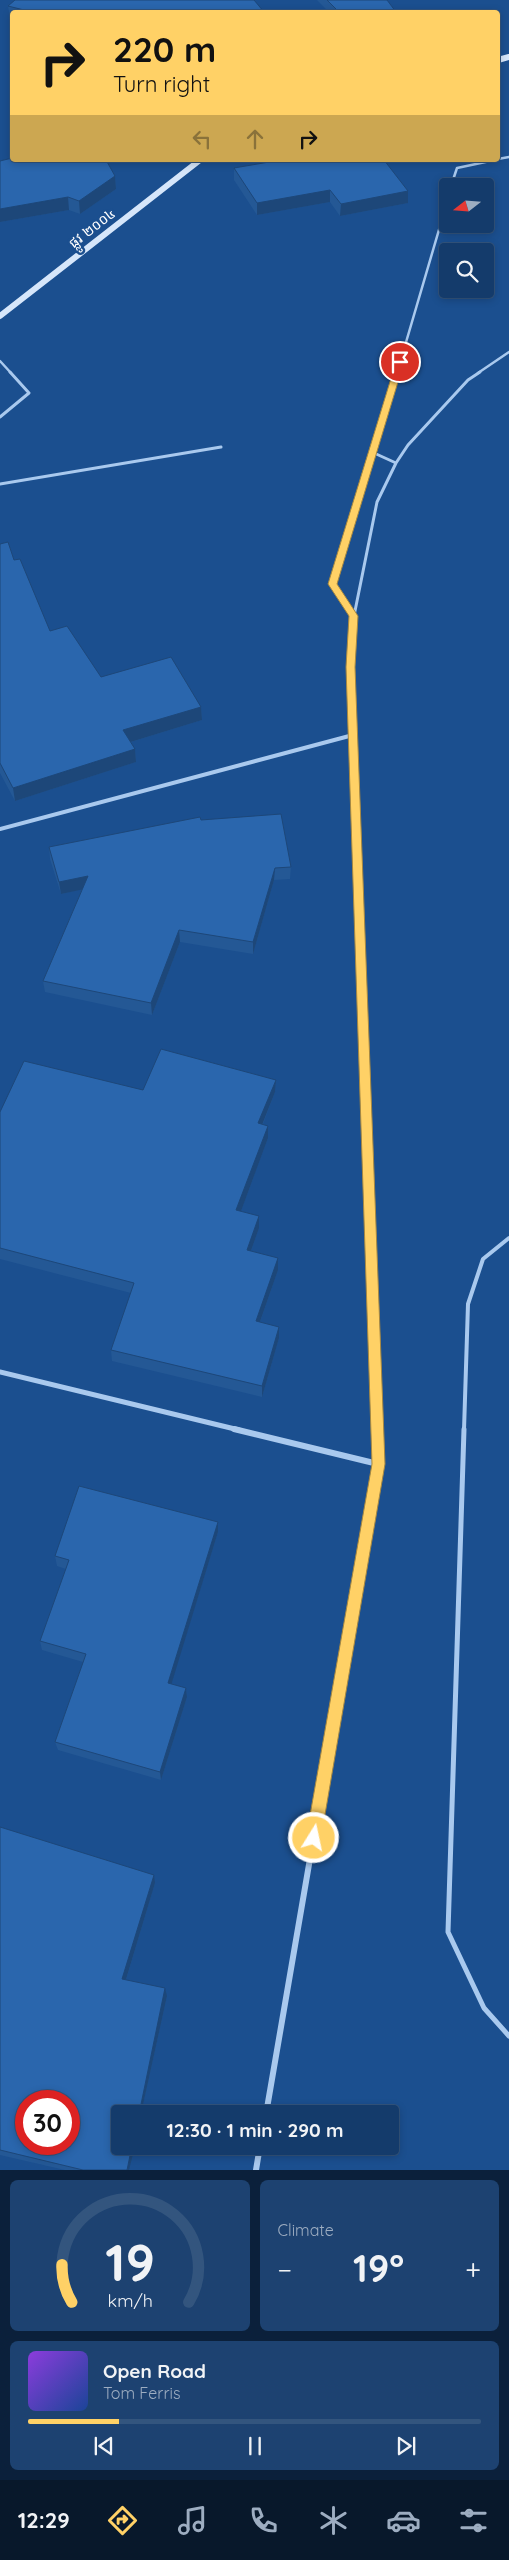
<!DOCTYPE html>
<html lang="en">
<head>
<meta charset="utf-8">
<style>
  :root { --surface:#143b6b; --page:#1d4271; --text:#f1f3f6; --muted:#9dadc1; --line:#33557e; --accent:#ffd166 }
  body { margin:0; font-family:Quicksand,"Noto Sans Khmer",sans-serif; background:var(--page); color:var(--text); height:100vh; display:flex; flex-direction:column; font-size:19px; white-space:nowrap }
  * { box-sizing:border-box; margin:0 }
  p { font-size:16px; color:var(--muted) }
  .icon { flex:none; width:28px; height:28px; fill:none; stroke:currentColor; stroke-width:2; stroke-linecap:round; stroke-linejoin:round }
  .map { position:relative; height:2170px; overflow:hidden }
  .details { display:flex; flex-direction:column; gap:10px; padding:10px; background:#0b203b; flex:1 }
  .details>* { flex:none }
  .guide { position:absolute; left:10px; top:10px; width:490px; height:152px; border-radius:5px; box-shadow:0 2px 8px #0003,0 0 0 1px var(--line); background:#ffd166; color:#111; overflow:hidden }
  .needle { width:32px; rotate:253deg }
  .fabs { position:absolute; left:439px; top:178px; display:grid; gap:10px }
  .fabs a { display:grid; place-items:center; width:55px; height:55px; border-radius:5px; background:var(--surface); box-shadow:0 2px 8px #0003,0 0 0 1px var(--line); font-size:25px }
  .speed { position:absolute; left:15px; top:2090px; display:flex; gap:10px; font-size:25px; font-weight:700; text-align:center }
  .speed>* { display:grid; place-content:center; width:65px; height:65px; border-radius:50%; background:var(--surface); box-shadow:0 2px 8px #0003,0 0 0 1px var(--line); line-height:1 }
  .speed .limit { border:8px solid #d22; background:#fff; color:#111 }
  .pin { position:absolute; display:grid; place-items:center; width:42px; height:42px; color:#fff; margin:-21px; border:2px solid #fff; border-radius:50%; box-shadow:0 1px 5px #0007 }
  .me { position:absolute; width:55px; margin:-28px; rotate:10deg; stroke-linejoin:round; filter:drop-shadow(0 0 4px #0008) }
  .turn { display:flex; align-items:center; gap:18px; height:105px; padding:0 20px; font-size:22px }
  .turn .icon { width:65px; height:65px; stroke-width:2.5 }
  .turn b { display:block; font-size:35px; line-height:42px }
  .lanes { display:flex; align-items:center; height:48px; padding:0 20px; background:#0003; justify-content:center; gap:25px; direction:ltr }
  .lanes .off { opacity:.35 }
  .big { font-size:38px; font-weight:700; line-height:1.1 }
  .details .tile { flex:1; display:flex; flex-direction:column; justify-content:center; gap:8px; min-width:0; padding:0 18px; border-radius:8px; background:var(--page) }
  .details .dial { align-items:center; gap:0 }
  .dial svg { height:130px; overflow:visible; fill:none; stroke:var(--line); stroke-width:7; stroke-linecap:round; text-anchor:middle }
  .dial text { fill:var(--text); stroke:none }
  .song { display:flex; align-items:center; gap:15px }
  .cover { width:60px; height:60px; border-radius:8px; background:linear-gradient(135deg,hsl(270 70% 55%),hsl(220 70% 35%)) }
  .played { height:5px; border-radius:2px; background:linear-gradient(90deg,var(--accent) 20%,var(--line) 20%) }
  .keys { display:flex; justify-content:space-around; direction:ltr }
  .heat { display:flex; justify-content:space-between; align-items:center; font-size:28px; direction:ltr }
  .details .tiles { flex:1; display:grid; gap:10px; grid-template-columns:1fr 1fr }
  .tile:last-child { grid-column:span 2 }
  .trip { position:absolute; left:111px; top:2105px; width:288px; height:50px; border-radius:5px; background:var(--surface); box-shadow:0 2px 8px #0003,0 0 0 1px var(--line); font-weight:700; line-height:50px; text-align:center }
  .tab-bar { display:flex; height:80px; justify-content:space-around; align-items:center; background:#08182b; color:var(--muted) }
  .tab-bar .icon { width:35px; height:35px }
  .tab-bar .current { color:var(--accent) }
  .tab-bar b { font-size:22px; color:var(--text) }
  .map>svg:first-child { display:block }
</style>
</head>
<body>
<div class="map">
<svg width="509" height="2170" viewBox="0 0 509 2170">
  <rect width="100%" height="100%" fill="#1b4f8f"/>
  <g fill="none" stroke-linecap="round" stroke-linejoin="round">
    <!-- lane-far3 -->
    <path stroke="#a9c9ee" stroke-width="2.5" d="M498,159L509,157
      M451,186L457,168L495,160
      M0,361L11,373
      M397,373L448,199
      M478,373L509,352"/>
    <!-- lane-far2 -->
    <path stroke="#a9c9ee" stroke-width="3" d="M0,417L29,393L10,372
      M374,453L396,463
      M0,484L221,447
      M354,616L332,584L398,372
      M353,735L350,667L354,616L377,502L396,463L408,445L468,380L480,372"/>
    <!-- lane-far1 -->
    <path stroke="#a9c9ee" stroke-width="4" d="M464,1430L468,1304L483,1259L509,1238"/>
    <!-- lane -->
    <path stroke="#a9c9ee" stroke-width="5" d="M464,1429L448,1932L484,2008L509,2036"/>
    <!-- street-far2 -->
    <path stroke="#a9c9ee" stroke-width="4" d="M0,829L353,735L357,841"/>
    <!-- street-far1 -->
    <path stroke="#a9c9ee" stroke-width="5" d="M357,840L377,1430
      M0,1372L239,1430"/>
    <!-- street -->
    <path stroke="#a9c9ee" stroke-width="6" d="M234,1429L378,1464
      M266,2114L378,1464L377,1429
      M256,2170L260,2146"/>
    <!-- secondary -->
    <path stroke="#d6e6fa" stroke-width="6" d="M498,60L509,57
      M0,316L200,160"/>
  </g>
  <!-- wall -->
  <path fill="#245895" d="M317,0H387L396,12H329Z
    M8,6L264,12H12V18L10,17Z
    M0,161L115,176L116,189L80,214L69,210L0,222Z
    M234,168L408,191V203L340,216L330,202L257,215L234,180Z
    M0,544L14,560L50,631L101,677L201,707L202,720L131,742L135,749L136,762L15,801L0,773Z
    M201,820L291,867L290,879L274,880L253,954L180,942L152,1015L45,992L43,981L82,889L61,894L50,859L49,847Z
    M276,1080L275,1092L263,1124L268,1126V1138L241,1211L259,1216V1228L251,1251L278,1270L260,1322L279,1338L262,1397L112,1361L111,1350L131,1293L0,1259V1112L143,1090Z
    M218,1522V1532L171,1684L186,1688L187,1697L161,1780L58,1750L55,1742L83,1662L42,1650L40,1641L66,1569L57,1566L55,1556Z
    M0,1827L155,1883L126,1980L167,1996L141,2114H120L129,2170H65L0,2155Z"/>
  <!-- shaded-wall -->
  <path fill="#1d4779" d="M115,176L116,189L80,214L79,201Z
    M330,190V202L257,215V203Z
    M408,191V203L340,216L341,204Z
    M68,197L69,210L0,222V209Z
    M201,707L202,720L124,744L123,730Z
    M135,749L136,762L15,801L13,788Z
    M275,868L274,880L253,954V942Z
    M88,876L89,888L61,894L59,882Z
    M179,930L180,942L152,1015L151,1003Z
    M276,1080L275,1092L258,1135V1123Z
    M268,1126V1138L237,1222L236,1210Z
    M259,1216V1228L247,1262V1250Z
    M278,1258V1270L256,1333V1321Z
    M279,1327V1338L262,1397V1386Z
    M218,1522V1532L169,1692L168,1683Z
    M186,1688L187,1697L161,1780L160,1772Z
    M154,1875L155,1883L124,1986L122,1979Z
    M165,1988L167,1996L141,2114H139Z
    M132,2146H135L129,2170H127Z"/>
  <!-- building -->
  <path fill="#2a66ad" stroke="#1d4779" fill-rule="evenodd" d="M15,0H254L264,12H32L8,6Z
    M327,0H387L396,12H339Z
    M12,158V160H106L115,176L79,201L68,197L0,209V161Z
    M281,160H384L408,191L341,204L330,190L257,203L234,168Z
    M8,542L14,560L20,559L50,631L67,626L101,677L171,657L201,707L123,730L135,749L13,788L0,763V544Z
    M281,814L291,867L275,868L253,942L179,930L151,1003L43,981L88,876L59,882L49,847L200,817L201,820Z
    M161,1049L276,1080L258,1123L268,1126L236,1210L259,1216L247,1250L278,1258L256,1321L279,1327L262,1386L111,1350L134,1283L0,1248V1112L24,1061L143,1090Z
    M79,1486L218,1522L168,1683L186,1688L160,1772L55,1742L86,1654L40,1641L69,1560L55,1556Z
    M0,1827L154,1875L122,1979L165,1988L139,2114H120V2146H132L127,2170H83L0,2150ZM26,2101H69V2144H26Z"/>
  <!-- route -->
  <path fill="#ffd166" stroke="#a68842" d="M400,360L404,362L337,584L358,616L355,667L385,1464L321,1838L319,1843L314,1846L309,1843L306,1838L372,1464L346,667L349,616L328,584L396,362Z"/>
  <g text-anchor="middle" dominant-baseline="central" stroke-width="5" stroke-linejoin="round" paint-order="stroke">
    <!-- far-street labels -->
    <g font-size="14" fill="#fff" stroke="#1b4f8f">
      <text transform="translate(92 228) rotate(-38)">ផ្លូវ ២០០៤</text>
    </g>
  </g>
</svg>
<div class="fabs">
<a><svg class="needle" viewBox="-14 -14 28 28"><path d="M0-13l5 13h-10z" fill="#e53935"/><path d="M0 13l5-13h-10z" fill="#9dadc1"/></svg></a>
<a><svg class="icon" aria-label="search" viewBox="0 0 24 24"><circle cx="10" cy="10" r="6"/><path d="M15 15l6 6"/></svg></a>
</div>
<div class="speed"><div class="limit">30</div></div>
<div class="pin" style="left:400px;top:362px;background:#d93025"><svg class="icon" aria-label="arrive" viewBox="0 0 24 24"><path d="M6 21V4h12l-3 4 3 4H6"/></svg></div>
<svg class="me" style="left:314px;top:1838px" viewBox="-20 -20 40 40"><circle r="17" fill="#ffd166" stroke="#fff" stroke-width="3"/><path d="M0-11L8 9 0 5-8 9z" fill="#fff"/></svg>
<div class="trip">12:30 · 1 min · 290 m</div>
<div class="guide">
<div class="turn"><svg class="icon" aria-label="right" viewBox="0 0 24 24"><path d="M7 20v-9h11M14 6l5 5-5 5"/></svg><div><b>220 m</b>Turn right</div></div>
<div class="lanes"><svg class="icon off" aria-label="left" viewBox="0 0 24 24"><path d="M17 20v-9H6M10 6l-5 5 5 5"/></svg><svg class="icon off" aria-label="ahead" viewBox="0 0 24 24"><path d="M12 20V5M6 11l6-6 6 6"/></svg><svg class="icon" aria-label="right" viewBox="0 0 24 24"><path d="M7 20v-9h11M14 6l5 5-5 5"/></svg></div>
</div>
</div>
<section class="details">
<div class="tiles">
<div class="tile dial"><svg viewBox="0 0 100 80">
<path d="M14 69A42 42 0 1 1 86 69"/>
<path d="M14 69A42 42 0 0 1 8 46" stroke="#ffd166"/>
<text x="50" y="56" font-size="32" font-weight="700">19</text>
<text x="50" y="72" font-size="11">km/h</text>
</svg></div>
<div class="tile"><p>Climate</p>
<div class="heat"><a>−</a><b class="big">19°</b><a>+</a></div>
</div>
<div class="tile">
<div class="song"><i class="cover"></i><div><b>Open Road</b><p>Tom Ferris</p></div></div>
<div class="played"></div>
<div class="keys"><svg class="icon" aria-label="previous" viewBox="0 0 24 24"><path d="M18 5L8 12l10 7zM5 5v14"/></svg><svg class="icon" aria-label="pause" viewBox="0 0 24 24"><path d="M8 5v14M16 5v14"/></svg><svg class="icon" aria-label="next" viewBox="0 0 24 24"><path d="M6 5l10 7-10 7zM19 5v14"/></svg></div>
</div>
</div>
</section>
<nav class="tab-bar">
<b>12:29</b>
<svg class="icon current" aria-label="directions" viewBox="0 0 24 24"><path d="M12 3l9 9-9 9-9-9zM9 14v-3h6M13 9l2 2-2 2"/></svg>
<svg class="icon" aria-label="music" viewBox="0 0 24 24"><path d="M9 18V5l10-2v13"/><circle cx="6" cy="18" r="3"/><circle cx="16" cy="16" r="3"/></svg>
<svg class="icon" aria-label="phone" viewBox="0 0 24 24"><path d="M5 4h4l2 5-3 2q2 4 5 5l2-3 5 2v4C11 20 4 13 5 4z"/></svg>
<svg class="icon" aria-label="climate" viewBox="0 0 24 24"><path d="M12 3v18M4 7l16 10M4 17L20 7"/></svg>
<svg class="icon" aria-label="car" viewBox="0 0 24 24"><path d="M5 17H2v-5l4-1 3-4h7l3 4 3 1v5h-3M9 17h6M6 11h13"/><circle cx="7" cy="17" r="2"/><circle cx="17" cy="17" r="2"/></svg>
<svg class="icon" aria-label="filters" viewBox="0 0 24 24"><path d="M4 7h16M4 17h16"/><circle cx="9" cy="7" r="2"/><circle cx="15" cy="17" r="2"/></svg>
</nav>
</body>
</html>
